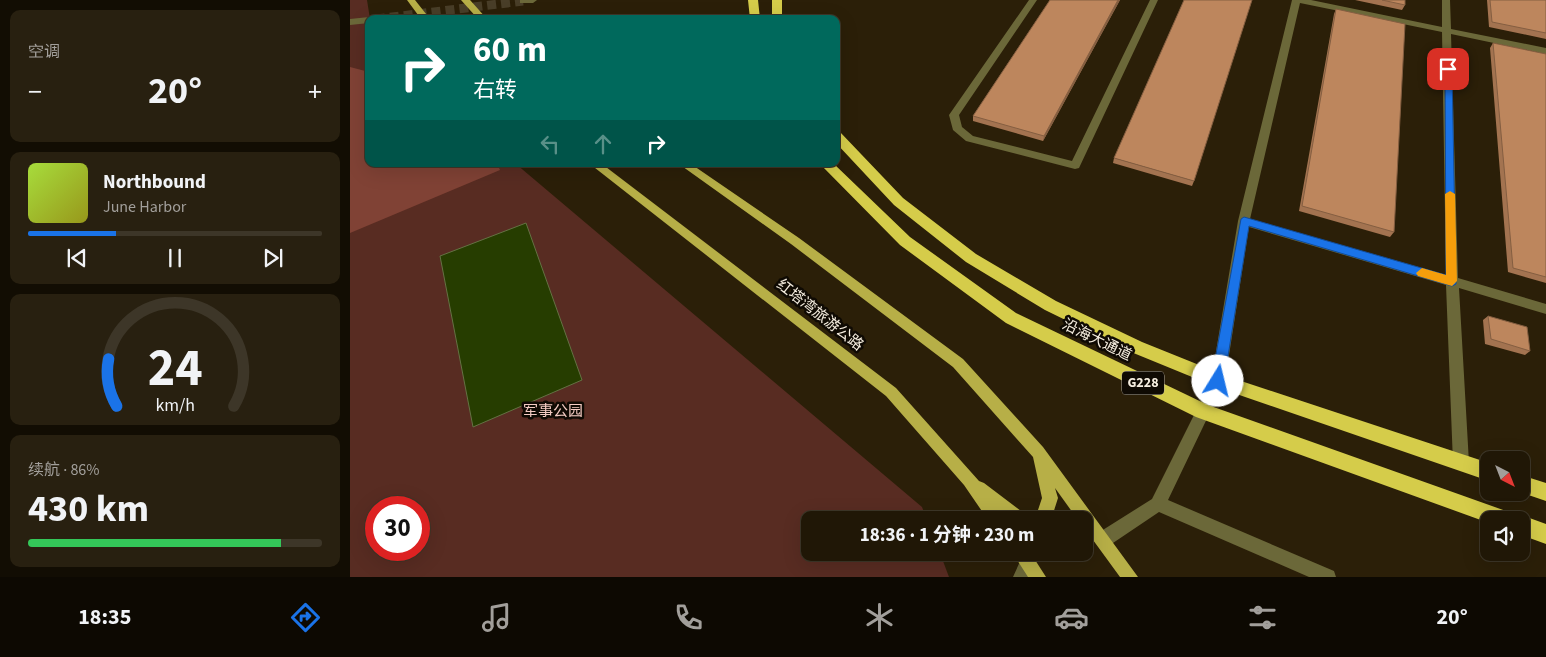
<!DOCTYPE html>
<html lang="zh">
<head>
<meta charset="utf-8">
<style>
  :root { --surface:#201706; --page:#282010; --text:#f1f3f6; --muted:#a29f9b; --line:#3d3628; --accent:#1a73e8 }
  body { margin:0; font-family:"Source Sans 3","Noto Sans SC",sans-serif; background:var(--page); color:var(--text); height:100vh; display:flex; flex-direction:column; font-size:19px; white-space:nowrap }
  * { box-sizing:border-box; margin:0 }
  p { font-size:16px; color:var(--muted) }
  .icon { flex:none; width:28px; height:28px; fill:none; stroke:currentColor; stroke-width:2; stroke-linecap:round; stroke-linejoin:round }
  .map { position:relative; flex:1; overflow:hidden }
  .details { display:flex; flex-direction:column; gap:10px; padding:10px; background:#120d03; width:350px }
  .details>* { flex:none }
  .guide { position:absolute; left:15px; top:15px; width:475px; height:152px; border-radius:10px; box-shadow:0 5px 20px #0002,0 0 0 1px var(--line); background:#00695c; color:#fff; overflow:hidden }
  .needle { width:32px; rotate:138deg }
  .buttons { position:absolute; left:1130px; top:451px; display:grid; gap:10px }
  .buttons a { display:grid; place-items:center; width:50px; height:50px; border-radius:10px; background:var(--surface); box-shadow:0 5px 20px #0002,0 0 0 1px var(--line); font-size:25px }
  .speed { position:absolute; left:15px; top:496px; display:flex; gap:10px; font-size:25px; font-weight:700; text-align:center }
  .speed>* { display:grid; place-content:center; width:65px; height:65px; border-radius:50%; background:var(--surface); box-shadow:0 5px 20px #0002,0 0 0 1px var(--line); line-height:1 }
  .speed .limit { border:8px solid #d22; background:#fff; color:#111 }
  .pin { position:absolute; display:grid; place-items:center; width:42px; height:42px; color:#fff; margin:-21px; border-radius:10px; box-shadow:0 2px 8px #0006 }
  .me { position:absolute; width:55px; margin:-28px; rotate:9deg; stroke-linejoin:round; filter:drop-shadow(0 0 4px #0008) }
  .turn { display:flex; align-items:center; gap:18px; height:105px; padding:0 25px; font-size:22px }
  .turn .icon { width:65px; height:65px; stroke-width:2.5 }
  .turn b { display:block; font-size:35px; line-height:42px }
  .lanes { display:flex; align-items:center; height:48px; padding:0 25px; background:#0003; justify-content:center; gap:25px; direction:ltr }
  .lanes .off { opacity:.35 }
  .big { font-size:38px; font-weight:700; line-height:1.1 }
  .details .widget { flex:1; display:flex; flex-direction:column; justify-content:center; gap:8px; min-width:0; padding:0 18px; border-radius:10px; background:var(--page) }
  .details .dial { align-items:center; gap:0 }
  .dial svg { height:130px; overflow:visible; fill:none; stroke:var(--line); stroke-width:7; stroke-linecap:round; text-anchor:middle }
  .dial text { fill:var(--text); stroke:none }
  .song { display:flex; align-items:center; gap:15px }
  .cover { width:60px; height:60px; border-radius:8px; background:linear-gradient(135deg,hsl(80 70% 55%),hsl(60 70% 35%)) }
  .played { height:5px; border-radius:2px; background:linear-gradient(90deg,var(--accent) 30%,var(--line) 30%) }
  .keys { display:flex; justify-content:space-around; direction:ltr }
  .heat { display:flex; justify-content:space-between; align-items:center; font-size:28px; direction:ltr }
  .charge { height:8px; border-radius:4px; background:linear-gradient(90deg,#34c759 86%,var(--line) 0) }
  .trip { position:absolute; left:451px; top:511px; width:292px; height:50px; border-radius:10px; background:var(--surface); box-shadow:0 5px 20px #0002,0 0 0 1px var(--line); font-weight:700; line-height:50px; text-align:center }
  .tab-bar { display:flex; height:80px; justify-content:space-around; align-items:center; background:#0d0902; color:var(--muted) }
  .tab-bar .icon { width:35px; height:35px }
  .tab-bar .selected { color:var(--accent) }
  .tab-bar b { font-size:22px; color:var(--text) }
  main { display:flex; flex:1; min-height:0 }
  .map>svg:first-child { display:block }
</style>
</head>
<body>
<main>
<section class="details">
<div class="widget"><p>空调</p>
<div class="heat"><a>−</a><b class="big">20°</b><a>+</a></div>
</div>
<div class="widget">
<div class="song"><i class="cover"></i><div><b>Northbound</b><p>June Harbor</p></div></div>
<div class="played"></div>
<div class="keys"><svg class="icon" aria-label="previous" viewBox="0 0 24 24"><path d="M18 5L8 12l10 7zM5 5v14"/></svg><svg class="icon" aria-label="pause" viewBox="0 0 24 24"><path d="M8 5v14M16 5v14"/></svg><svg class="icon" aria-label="next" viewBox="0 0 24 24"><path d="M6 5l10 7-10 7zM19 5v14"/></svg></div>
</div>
<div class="widget dial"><svg viewBox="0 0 100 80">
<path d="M14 69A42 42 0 1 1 86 69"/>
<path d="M14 69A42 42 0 0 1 9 40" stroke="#1a73e8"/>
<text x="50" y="56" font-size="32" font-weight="700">24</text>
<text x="50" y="72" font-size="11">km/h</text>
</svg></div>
<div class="widget"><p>续航 · 86%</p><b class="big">430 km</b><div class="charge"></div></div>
</section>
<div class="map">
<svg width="1196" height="577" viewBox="0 0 1196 577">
  <rect width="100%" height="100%" fill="#2b1f08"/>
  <!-- green -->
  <path fill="#582c22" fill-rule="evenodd" d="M0,0H17L20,19L19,164H166L572,507L577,520H460V552L590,553L599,577H0ZM26,508H69V550H26Z"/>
  <!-- forest -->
  <path fill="#804235" d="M0,67L19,72V164H147L150,170L0,233Z"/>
  <!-- water -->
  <path fill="#263d00" stroke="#647243" d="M176,223L232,380L123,427L90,256Z"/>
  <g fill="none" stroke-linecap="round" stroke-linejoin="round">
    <!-- minor-tunnel -->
    <path stroke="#493e28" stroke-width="9" stroke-dasharray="9 5" stroke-linecap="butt" d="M26,19L173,1"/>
    <!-- minor -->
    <path fill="#6b6839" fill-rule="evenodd" d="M170,0H187L183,3H170Z
      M679,0H687L609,115L612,127L623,136L722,161L800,0H808L729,168L725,169L616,141L603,130L599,115Z
      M942,0H961L1092,27V0H1100L1101,29L1196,48V54L1101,34L1108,278L1196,304V314L1109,288L1119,463L1116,468L1111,470L1106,468L1103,463L1096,285L899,227L875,381L818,500L984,571L986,577H959L809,512L760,545L754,547L748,545L746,539L748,533L802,499L861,381L888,221ZM950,3L1092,32L1096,275L900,219Z
      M19,17L22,19H19V23L0,25V19Z
      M678,555L684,557L686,563L680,577H663L672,557Z"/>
    <!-- major -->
    <path fill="#b7af47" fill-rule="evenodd" d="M57,0H65L80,19H71Z
      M111,0H120L137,19H128Z
      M240,164H252L546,388L629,481L634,483L671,511L688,510L692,498L683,457L603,367L441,244L329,164H341L449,238L613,359L693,447L788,577H770L735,529V520H728L705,488L708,498L701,520H658L654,517L655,520H638L614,485L536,396Z
      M662,552H680L696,577H678Z"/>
    <!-- highway -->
    <path fill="#d5cc4a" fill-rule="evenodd" d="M398,0H408L410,19H400Z
      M422,0H432V19H422Z
      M486,131L490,132L553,198L626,254L706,301L792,342L879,377L1139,463V481L869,388L781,352L695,310L616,262L544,205L486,143Z
      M470,164H484L560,237L666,313L858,405L1156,511L1163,513L1165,518L1171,515L1196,524V544L1171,535V520H1139V523L846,417L656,323L550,245Z
      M1171,475L1196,483V501L1170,492Z"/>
  </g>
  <!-- wall -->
  <path fill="#a37350" d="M700,0H770L693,141L623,121V116Z
    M1005,0H1055V5L1052,10Z
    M1137,0H1196V39L1139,27Z
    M986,9L1044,232L1040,237L949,211L984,14Z
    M1143,43L1196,54V283L1158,272L1140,48Z
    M764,158L844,181L842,186L763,163Z
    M1138,316L1180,351L1175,355L1135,344L1133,320Z"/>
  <!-- shaded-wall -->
  <path fill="#845e41" d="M768,0H770L693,141L694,136Z"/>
  <!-- building -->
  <path fill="#bd865d" stroke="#845e41" d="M700,0H768L694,136L623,116Z
    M834,0H902L844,181L764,158Z
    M1032,0H1055V5Z
    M1140,0H1196V33L1142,22Z
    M986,9L1055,24L1044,232L952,206Z
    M1143,43L1196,54V277L1163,268Z
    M1138,316L1177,327L1180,351L1141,339Z"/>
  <!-- route -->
  <path fill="#1a73e8" stroke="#114b97" d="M1095,67L1102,69L1106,284L1102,286L899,226L874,381L868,386L863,385L861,381L891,219L894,217L1096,275Z"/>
  <!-- slow -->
  <path fill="#f59e0b" d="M1100,191L1105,194L1107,281L1102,286L1068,276L1066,273L1072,268L1096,275L1095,194Z"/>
  <g text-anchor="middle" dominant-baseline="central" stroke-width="5" stroke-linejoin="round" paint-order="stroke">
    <!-- shield labels -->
    <rect fill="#0f0a03" stroke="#b1aa9e" stroke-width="1" x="772" y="371.5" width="42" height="23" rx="4"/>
    <g font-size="14" font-weight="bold" fill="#f6eee0">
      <text x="793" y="383">G228</text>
    </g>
    <!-- street labels -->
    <g font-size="15" fill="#f6eee0" stroke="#0f0a03">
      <text transform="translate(470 315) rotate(38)">红塔湾旅游公路</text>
      <text transform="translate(747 340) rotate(26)">沿海大通道</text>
    </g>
    <!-- park labels -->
    <g font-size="15" fill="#f3cbc2" stroke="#0f0a03">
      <text x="203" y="411">军事公园</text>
    </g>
  </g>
</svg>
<div class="buttons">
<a><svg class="needle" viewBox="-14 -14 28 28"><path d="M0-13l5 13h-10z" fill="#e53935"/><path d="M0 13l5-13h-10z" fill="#a29f9b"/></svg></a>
<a><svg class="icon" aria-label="sound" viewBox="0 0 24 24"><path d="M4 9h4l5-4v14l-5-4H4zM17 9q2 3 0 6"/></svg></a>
</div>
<div class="speed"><div class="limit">30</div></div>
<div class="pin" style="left:1098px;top:69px;background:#d93025"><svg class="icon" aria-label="arrive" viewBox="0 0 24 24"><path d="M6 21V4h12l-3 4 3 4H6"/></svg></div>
<svg class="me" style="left:868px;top:381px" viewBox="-20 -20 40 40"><circle r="19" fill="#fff"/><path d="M0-13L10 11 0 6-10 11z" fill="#1a73e8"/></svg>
<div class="trip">18:36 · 1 分钟 · 230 m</div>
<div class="guide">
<div class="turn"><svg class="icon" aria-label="right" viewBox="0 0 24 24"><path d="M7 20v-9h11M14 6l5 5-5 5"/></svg><div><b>60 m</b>右转</div></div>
<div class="lanes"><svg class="icon off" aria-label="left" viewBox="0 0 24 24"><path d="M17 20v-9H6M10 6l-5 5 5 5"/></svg><svg class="icon off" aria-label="ahead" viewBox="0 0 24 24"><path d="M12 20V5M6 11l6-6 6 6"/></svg><svg class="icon" aria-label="right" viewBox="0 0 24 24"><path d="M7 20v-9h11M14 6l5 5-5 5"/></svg></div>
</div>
</div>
</main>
<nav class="tab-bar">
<b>18:35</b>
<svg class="icon selected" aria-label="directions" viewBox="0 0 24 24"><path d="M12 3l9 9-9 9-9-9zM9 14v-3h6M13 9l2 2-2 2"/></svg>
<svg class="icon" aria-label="music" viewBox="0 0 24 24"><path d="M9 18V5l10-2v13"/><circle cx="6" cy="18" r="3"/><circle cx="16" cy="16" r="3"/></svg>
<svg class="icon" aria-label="phone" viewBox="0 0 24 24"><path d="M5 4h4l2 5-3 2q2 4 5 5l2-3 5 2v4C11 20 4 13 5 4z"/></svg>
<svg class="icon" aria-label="climate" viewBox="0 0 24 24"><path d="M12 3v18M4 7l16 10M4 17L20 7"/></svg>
<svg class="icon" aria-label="car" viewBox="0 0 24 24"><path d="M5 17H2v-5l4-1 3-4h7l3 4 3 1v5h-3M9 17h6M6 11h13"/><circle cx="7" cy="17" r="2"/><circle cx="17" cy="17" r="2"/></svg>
<svg class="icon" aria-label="filters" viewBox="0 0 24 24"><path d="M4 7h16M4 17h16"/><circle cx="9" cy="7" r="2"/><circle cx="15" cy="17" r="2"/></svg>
<b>20°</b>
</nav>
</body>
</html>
